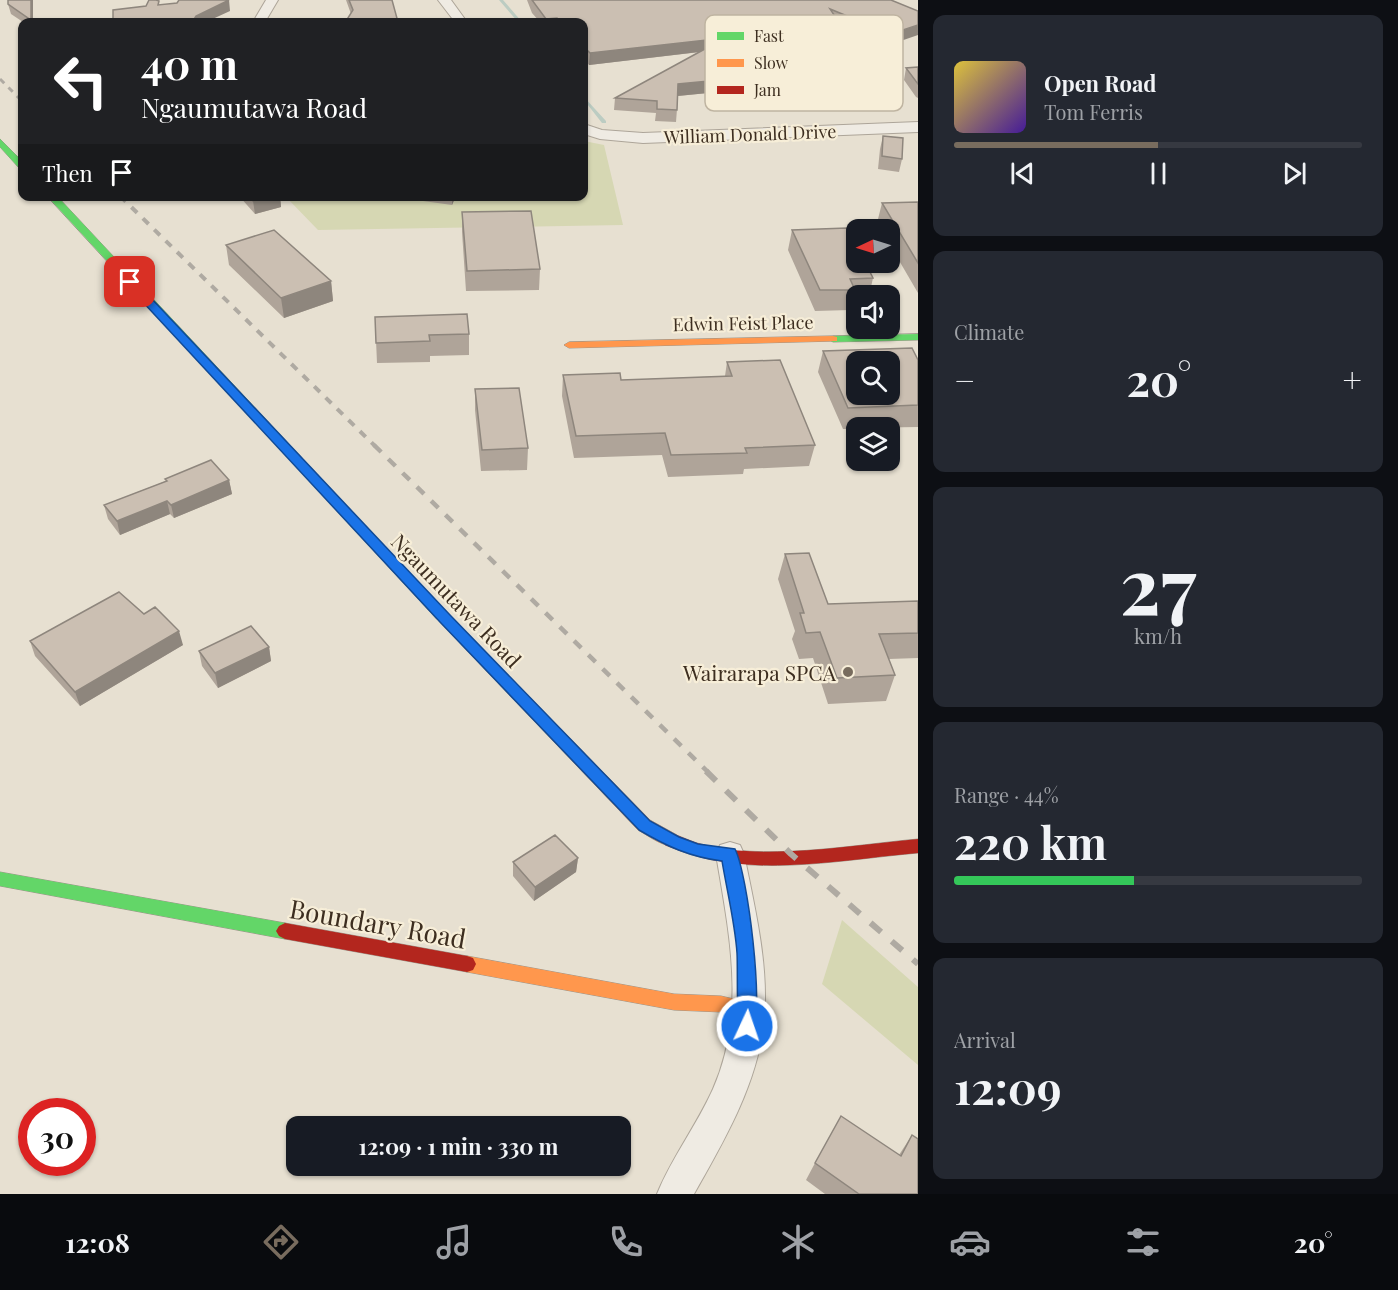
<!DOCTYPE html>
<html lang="en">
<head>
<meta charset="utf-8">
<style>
  :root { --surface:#171b24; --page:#242831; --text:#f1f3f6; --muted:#9ea1a6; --line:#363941; --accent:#786c5e }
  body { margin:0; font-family:"Playfair Display",serif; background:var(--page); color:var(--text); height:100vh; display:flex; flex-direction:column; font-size:22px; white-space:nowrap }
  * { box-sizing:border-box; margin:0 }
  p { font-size:20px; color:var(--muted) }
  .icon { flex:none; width:33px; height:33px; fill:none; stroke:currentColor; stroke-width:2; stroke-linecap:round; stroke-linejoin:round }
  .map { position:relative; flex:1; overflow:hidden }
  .drawer { display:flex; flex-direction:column; gap:15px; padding:15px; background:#0d0f14; width:480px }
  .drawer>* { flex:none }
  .banner { position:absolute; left:18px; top:18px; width:570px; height:183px; border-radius:12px; box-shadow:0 2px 4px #0004; background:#202124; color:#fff; overflow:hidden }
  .needle { width:39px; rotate:266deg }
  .tools { position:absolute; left:846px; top:219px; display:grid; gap:12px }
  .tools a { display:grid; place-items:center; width:54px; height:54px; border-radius:12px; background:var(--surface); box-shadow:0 2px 4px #0004; font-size:30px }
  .speed { position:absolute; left:18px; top:1098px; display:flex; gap:12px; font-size:30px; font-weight:700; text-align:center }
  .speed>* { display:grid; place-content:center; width:78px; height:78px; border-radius:50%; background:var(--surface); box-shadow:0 2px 4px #0004; line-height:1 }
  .speed .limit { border:9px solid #d22; background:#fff; color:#111 }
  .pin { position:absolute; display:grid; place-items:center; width:51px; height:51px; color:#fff; margin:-26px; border-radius:12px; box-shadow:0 3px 9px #0006 }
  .me { position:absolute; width:66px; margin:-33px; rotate:3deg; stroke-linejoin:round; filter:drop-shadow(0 0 4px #0008) }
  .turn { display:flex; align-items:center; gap:21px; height:126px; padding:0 24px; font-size:27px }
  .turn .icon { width:78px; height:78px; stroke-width:2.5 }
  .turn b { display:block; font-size:42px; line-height:51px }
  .then { display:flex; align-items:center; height:57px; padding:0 24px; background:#0003; gap:12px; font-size:22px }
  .big { font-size:45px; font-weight:700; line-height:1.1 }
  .drawer .tile { flex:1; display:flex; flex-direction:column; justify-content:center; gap:9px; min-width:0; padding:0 21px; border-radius:12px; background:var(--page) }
  .drawer .dial { align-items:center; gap:0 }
  .dial b { font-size:78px; line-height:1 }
  .song { display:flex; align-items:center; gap:18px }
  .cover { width:72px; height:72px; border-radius:9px; background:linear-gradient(135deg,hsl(50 70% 55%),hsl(260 70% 35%)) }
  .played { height:6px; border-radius:3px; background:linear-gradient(90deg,var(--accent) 50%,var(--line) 50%) }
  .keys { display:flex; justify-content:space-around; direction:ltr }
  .heat { display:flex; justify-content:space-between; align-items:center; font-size:33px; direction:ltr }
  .charge { height:9px; border-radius:4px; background:linear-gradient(90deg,#34c759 44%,var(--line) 0) }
  .trip { position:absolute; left:286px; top:1116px; width:345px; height:60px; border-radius:12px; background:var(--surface); box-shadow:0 2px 4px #0004; font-weight:700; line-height:60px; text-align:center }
  .menu { display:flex; height:96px; justify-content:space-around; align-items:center; background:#090b0e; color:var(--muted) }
  .menu .icon { width:42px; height:42px }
  .menu .selected { color:var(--accent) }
  .menu b { font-size:27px; color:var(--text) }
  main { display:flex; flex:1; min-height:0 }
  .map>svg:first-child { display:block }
</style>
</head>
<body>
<main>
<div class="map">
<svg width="918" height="1194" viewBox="0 0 918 1194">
  <rect width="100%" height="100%" fill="#e7e0d1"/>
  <!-- green -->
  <path fill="#d6d7b3" d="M584,141L604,145L623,225L318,230L286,197L584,196Z
    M842,920L918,987V1065L822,984Z"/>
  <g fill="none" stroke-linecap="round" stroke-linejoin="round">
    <!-- stream -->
    <path fill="#bcccc2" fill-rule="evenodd" d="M499,0H503L522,22H518Z
      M584,97L606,121V123H602L584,100Z"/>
    <!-- street casing -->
    <g stroke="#ada599" stroke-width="2">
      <path id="street" d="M266,0H278L265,22H253Z
        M438,0H451L467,22H455Z
        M918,122V132L643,143L600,139L584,134V124L602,130L643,133Z
        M730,842L740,845L744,854C755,909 769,965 764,1021C758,1083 724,1141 694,1194H657C672,1157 697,1125 713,1089C747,1012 729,933 716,854L720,845Z"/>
    </g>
    <!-- fast casing -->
    <g stroke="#9c958a" stroke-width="1">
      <path id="fast" d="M0,139L22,161V169L19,168L0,147Z
        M47,196H57L447,613L449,616L447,619H437Z
        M918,334V340L833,342L828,339L833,336Z
        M0,872L285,923L291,926L294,931L291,936L285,939L0,886Z"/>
    </g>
    <!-- slow casing -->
    <g stroke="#9c958a" stroke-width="1">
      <path id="slow" d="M833,336L837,337V341L569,348L564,345L569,342Z
        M442,611L447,613L650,820L677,835L679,840L677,845C665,849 649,836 638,830L437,619L435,616Z
        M467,956L674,994L721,996L755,1004L758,1010L755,1016L749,1018L721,1012L674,1010L467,972L461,970L458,964L461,958Z"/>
    </g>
    <!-- jam casing -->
    <g stroke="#9c958a" stroke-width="1">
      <path id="jam" d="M671,833C680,836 688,840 697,843C762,862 851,845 918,839V853C848,859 764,876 696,856C685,853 675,849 665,845L663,840L665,835Z
        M285,923L467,956L473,958L476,964L473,970L467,972L285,939L279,936L276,931L279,926Z"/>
    </g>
    <!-- street -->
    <use href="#street" fill="#efebe3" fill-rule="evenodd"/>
    <!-- fast -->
    <use href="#fast" fill="#63d668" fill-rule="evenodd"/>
    <!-- slow -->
    <use href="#slow" fill="#ff974d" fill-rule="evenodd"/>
    <!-- jam -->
    <use href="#jam" fill="#b3261e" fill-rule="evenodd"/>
    <!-- rail-far3 -->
    <path stroke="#afaaa2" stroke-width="3" stroke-dasharray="6 6" stroke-linecap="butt" d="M0,79L22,101"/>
    <!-- rail-far2 -->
    <path stroke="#afaaa2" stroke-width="4" stroke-dasharray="8 8" stroke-linecap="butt" d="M120,196L375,446"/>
    <!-- rail-far1 -->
    <path stroke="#afaaa2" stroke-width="4.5" stroke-dasharray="10 10" stroke-linecap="butt" d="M374,445L708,772"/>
    <!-- rail -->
    <path stroke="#afaaa2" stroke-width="6" stroke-dasharray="14 14" stroke-linecap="butt" d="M706,771L791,854L918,964"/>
  </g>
  <!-- wall -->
  <path fill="#afa499" d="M33,0V22H23L11,14L8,4Z
    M346,0H392L398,22H346L351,14Z
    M527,0H891L918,11L889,45L841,26L855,46L853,58L813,71L801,51L752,53L778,95L776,106L737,108L728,91L678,96L676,122L655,121L656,113L614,110L615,98L700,52L589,65L584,59V22H540L532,13Z
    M918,67V98L916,97L904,80L906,68Z
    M883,136L902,159L899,172L878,169L880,149Z
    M239,196H280L281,207L255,214Z
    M416,196H456L452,205L416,200Z
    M918,202V293L890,245V230H881L877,223L882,203Z
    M462,212L540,269L539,290L466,291L462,232Z
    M792,230L873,278L869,296H856V299H852L850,310L815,311L788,250Z
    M226,245L331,281L333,301L284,318L229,265Z
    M375,317L469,334V355L430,356V362L377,363Z
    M823,351L918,360V427L856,428V429H843L818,372Z
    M727,362L815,445L809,466L744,469L743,474L668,477L662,455L574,458L562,396L563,375L621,380L725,376Z
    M475,389L528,448L527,470L481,471L475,410Z
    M165,479L229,480L232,494L174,518L170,514L120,535L108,519L104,505L166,481Z
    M785,554L828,604L918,601V658L889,659L895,675L886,701L828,704L813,658L799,659L792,639L795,631L778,579Z
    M144,614L183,645L80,706L35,656L30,641Z
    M269,647L271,661L218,688L202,666L199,651Z
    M578,858L576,872L534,901L513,876V862Z
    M912,1135L918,1194H825L806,1180L815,1163L899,1155Z"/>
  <!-- shaded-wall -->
  <path fill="#8e867d" d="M31,0H33V22H32L31,20Z
    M229,0L230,11L206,22H185L196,16Z
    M557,18L556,22H546V19Z
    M918,25V35L889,45L891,34Z
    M725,38L724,49L589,65L590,53Z
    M855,46L853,58L813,71L815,60Z
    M730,79L728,91L677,96L678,84Z
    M269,196H280L281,207L255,214L253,201Z
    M452,196H456L452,205Z
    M331,281L333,301L284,318L281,298Z
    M229,480L232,494L174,518L171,505Z
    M167,501L170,514L120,535L117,521Z
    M179,631L183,645L80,706L75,692Z
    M269,647L271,661L218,688L215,673Z
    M578,858L576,872L534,901L535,887Z"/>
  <!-- building -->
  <path fill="#cbbfb2" stroke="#8e867d" stroke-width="1.5" fill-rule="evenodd" d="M8,0H31V20L8,4Z
    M149,0H156L159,1L158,5L177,3L179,0H229L196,16L193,21L185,22H113V10L146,6Z
    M349,0H392L398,22H369L346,21L353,10Z
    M532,0H891L918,11V25L891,34L830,9L855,46L815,60L803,40L746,43L778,95L739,96L730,79L678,84L677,110L657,109V101L615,98L725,38L590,53L584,47V22H561L557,18L546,19Z
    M918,67V84L906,68Z
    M883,136L903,138L902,159L882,156Z
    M249,196H269L253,201Z
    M918,202V263L882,203Z
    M531,211L540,269L467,271L462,212Z
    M847,228L856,246V262H865L873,278L850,279L855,290H820L792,230Z
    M274,230L331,281L281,298L226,245Z
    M467,314L469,334L429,335L430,341L376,343L375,317Z
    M912,348L918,360V405L848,408L823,351ZM856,362H890V394H856Z
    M780,360L815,445L745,448L747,453L671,455L665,433L576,436L563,375L620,373L621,380L732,376L727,362Z
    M519,388L528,448L482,450L475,389Z
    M211,460L229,480L171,505L167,501L117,521L104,505L167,481L165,479Z
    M809,553L828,604L918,601V633L879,634L895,675L837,678L820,632L806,633L800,613H804L785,554Z
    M119,592L144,614L155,607L179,631L75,692L30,641Z
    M251,626L269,647L215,673L199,651Z
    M555,835L578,858L535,887L513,862Z
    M841,1116L901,1156L912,1135L918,1139V1194H859L815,1163Z"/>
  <!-- route -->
  <path fill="#1a73e8" stroke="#114b97" stroke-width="1.5" d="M127,280H134L450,615L650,821L679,837L698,844L735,849C748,875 764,1008 753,1033L747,1035L740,1033C736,1023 738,969 737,953C735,923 727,891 722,861C690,857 666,846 639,830L440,622L127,285Z"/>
  <!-- markers -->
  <circle fill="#786c5e" stroke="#f7eed8" stroke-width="2" cx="848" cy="672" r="6"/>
  <g text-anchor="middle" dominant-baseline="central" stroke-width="4.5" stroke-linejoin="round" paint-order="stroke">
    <!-- far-street labels -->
    <g font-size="18" fill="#3d2e20" stroke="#f7eed8">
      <text transform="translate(750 134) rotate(-2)">William Donald Drive</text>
      <text transform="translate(743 323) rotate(-1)">Edwin Feist Place</text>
    </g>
    <!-- street labels -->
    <g font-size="21" fill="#3d2e20" stroke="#f7eed8">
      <text transform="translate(457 600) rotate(46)">Ngaumutawa Road</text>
    </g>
    <!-- poi labels -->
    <g font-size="21" fill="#3d2e20" stroke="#f7eed8" text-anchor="end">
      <text x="836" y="672">Wairarapa SPCA</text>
    </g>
    <!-- near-street labels -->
    <g font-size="26" fill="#3d2e20" stroke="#f7eed8">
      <text transform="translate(378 923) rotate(10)">Boundary Road</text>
    </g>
  </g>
  <!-- legend -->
  <rect x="705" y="15" width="198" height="96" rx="9" fill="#f7eed8" stroke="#bfb4a1" stroke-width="1.5"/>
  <rect x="717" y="32" width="27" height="8" fill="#63d668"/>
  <rect x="717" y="59" width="27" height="8" fill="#ff974d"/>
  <rect x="717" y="86" width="27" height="8" fill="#b3261e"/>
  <g font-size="16" fill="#3d2e20">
    <text x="754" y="42">Fast</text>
    <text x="754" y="69">Slow</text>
    <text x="754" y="96">Jam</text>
  </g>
</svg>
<div class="tools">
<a><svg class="needle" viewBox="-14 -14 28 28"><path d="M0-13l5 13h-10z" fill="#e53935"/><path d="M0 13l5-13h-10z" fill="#9ea1a6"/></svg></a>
<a><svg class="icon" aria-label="sound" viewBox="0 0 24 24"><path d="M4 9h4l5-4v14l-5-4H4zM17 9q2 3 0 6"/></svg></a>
<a><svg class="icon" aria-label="search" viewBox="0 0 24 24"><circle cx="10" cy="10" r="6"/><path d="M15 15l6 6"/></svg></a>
<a><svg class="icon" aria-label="layers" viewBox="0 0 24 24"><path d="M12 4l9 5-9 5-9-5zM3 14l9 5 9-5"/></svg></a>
</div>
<div class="speed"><div class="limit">30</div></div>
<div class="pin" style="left:130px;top:282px;background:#d93025"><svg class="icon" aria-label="arrive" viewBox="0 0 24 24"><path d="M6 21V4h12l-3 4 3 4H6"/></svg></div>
<svg class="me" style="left:747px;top:1026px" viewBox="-20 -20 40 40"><circle r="17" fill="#1a73e8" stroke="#fff" stroke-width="3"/><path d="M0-11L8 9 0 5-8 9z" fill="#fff"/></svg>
<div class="trip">12:09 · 1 min · 330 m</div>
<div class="banner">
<div class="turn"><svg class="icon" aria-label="left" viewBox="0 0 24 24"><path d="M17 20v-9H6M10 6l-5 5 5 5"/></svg><div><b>40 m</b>Ngaumutawa Road</div></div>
<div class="then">Then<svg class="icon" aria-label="arrive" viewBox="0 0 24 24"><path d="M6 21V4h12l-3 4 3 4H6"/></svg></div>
</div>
</div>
<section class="drawer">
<div class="tile">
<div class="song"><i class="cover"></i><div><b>Open Road</b><p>Tom Ferris</p></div></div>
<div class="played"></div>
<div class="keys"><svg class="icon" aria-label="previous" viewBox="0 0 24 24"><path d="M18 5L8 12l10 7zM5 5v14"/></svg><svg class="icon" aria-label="pause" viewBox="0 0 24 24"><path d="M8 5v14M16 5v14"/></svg><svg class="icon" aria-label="next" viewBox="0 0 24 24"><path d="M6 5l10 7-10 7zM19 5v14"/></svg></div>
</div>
<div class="tile"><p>Climate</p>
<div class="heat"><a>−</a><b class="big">20°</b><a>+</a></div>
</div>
<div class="tile dial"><b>27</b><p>km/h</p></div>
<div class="tile"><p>Range · 44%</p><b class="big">220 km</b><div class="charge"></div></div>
<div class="tile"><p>Arrival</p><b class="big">12:09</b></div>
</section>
</main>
<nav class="menu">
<b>12:08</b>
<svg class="icon selected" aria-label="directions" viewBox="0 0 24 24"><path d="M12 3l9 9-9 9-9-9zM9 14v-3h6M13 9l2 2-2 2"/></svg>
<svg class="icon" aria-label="music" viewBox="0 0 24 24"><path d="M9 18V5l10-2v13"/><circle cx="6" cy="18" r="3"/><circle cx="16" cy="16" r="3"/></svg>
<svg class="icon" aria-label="phone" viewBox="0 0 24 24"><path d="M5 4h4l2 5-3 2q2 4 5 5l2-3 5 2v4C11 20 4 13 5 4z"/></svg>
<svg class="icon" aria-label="climate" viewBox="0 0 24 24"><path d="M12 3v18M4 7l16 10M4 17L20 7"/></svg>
<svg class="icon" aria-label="car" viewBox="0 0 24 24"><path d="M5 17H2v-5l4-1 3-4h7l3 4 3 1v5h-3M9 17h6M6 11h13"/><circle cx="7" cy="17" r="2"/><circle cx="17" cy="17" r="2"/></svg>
<svg class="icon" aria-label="filters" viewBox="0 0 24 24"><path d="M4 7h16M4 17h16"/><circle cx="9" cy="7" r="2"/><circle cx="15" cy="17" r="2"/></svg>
<b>20°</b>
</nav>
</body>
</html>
